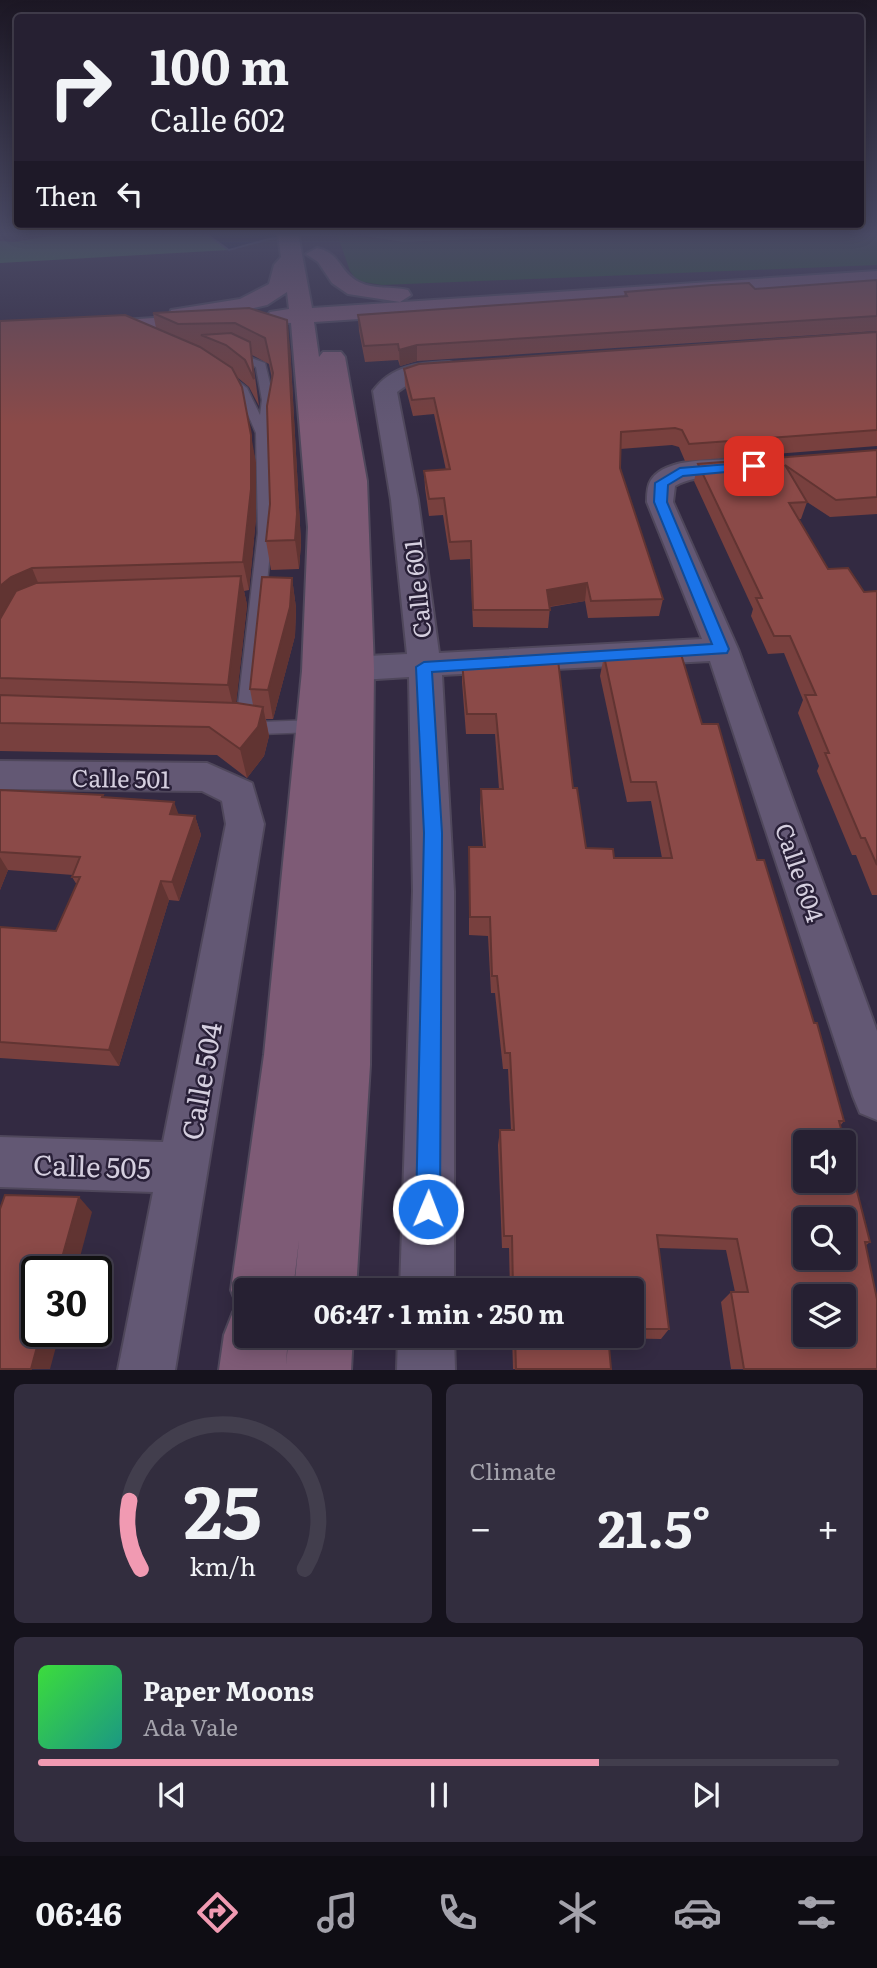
<!DOCTYPE html>
<html lang="en">
<head>
<meta charset="utf-8">
<style>
  :root { --surface:#262032; --page:#322d3e; --text:#f1f3f6; --muted:#a4a3ac; --line:#423e4d; --accent:#f19ab2 }
  body { margin:0; font-family:Literata,serif; background:var(--page); color:var(--text); height:100vh; display:flex; flex-direction:column; font-size:26px; white-space:nowrap }
  * { box-sizing:border-box; margin:0 }
  p { font-size:23px; color:var(--muted) }
  .icon { flex:none; width:38px; height:38px; fill:none; stroke:currentColor; stroke-width:2; stroke-linecap:round; stroke-linejoin:round }
  .map { position:relative; height:1370px; overflow:hidden }
  .panel { display:flex; flex-direction:column; gap:14px; padding:14px; background:#15121c; flex:1 }
  .panel>* { flex:none }
  .top-card { position:absolute; left:14px; top:14px; width:850px; height:214px; border-radius:7px; box-shadow:0 4px 18px #0003,0 0 0 2px var(--line); background:#262032; color:var(--text); overflow:hidden }
  .buttons { position:absolute; left:793px; top:1130px; display:grid; gap:14px }
  .buttons a { display:grid; place-items:center; width:63px; height:63px; border-radius:7px; background:var(--surface); box-shadow:0 4px 18px #0003,0 0 0 2px var(--line); font-size:35px }
  .speed { position:absolute; left:21px; top:1256px; display:flex; gap:14px; font-size:35px; font-weight:700; text-align:center }
  .speed>* { display:grid; place-content:center; width:91px; height:91px; border-radius:50%; background:var(--surface); box-shadow:0 4px 18px #0003,0 0 0 2px var(--line); line-height:1 }
  .speed .limit { border:4px solid #111; border-radius:10px; background:#fff; color:#111 }
  .pin { position:absolute; display:grid; place-items:center; width:60px; height:60px; color:#fff; margin:-30px; border-radius:14px; box-shadow:0 4px 10px #0006 }
  .me { position:absolute; width:77px; margin:-38px; rotate:1deg; stroke-linejoin:round; filter:drop-shadow(0 0 5px #0008) }
  .turn { display:flex; align-items:center; gap:24px; height:147px; padding:0 21px; font-size:32px }
  .turn .icon { width:91px; height:91px; stroke-width:2.5 }
  .turn b { display:block; font-size:49px; line-height:60px }
  .then { display:flex; align-items:center; height:66px; padding:0 21px; background:#0003; gap:14px; font-size:26px }
  .big { font-size:52px; font-weight:700; line-height:1.1 }
  .panel .card { flex:1; display:flex; flex-direction:column; justify-content:center; gap:10px; min-width:0; padding:0 24px; border-radius:10px; background:var(--page) }
  .panel .dial { align-items:center; gap:0 }
  .dial svg { height:182px; overflow:visible; fill:none; stroke:var(--line); stroke-width:7; stroke-linecap:round; text-anchor:middle }
  .dial text { fill:var(--text); stroke:none }
  .song { display:flex; align-items:center; gap:21px }
  .cover { width:84px; height:84px; border-radius:10px; background:linear-gradient(135deg,hsl(120 70% 55%),hsl(170 70% 35%)) }
  .played { height:7px; border-radius:4px; background:linear-gradient(90deg,var(--accent) 70%,var(--line) 70%) }
  .keys { display:flex; justify-content:space-around; direction:ltr }
  .heat { display:flex; justify-content:space-between; align-items:center; font-size:38px; direction:ltr }
  .panel .tiles { flex:1; display:grid; gap:14px; grid-template-columns:1fr 1fr }
  .card:last-child { grid-column:span 2 }
  .trip { position:absolute; left:234px; top:1278px; width:410px; height:70px; border-radius:7px; background:var(--surface); box-shadow:0 4px 18px #0003,0 0 0 2px var(--line); font-weight:700; line-height:70px; text-align:center }
  .tab-bar { display:flex; height:112px; justify-content:space-around; align-items:center; background:#0f0d14; color:var(--muted) }
  .tab-bar .icon { width:49px; height:49px }
  .tab-bar .selected { color:var(--accent) }
  .tab-bar b { font-size:32px; color:var(--text) }
  .map>svg:first-child { display:block }
</style>
</head>
<body>
<div class="map">
<svg width="877" height="1370" viewBox="0 0 877 1370">
  <rect width="100%" height="100%" fill="#332a42"/>
  <!-- green -->
  <path fill="#265234" d="M622,233H877V265L382,285L357,281L350,271L337,234L403,242Z"/>
  <!-- forest -->
  <path fill="#3a754d" d="M67,233H205L229,250L0,263V241L14,242Z
    M373,233H622L403,242L364,236Z"/>
  <!-- water -->
  <path fill="#00123d" stroke="#404b6e" stroke-width="2" d="M205,233H320L269,239L229,250Z"/>
  <g fill="none" stroke-linecap="round" stroke-linejoin="round">
    <!-- lane casing -->
    <g stroke="#4f475b" stroke-width="3">
      <path id="lane" d="M233,351L265,363L274,400L268,433L272,533L253,720L260,722L316,720L322,722L324,726L322,730L316,732L260,734L238,727L236,723L258,533L256,433L238,392L222,378L231,376L247,388L260,415L262,400L256,367L229,356L228,354Z"/>
    </g>
    <!-- street casing -->
    <g stroke="#4f475b" stroke-width="4">
      <path id="street" d="M449,362L457,364L460,369L457,374L417,378L397,392L418,500L439,653L702,639L647,502C647,495 647,486 651,480C667,456 717,461 742,459L751,462L755,467L751,472C726,479 697,473 675,486L673,502L738,649L877,1031V1120L860,1113L853,1096L710,661L442,675L454,891V1290H400L413,891L409,677L329,682L317,678L313,670L317,662L329,658L407,654L391,500L373,391C392,365 419,363 449,362Z
        M0,761L207,763L252,783L264,824L175,1370H118L153,1192L0,1187V1137L163,1142L226,824L222,801L202,791L0,789Z
        M398,1335H454L455,1370H397Z"/>
    </g>
    <!-- secondary casing -->
    <g stroke="#4f475b" stroke-width="4">
      <path id="secondary" d="M278,233H298L312,308L877,271V285L314,322L319,357L323,352H341L345,357L367,481L374,669L370,1065L356,1290H294L299,1240L293,1290H247V1335H288L286,1365L289,1335H353L351,1370H219L224,1335L233,1312L239,1310L231,1290L264,1055L302,671L308,527L291,323L270,322L266,317L270,312L289,309L287,292L267,305L216,317L219,322L215,327L207,329L0,342V328L169,317L171,310L240,299L269,284L274,265L281,257Z
        M317,248C342,254 338,271 359,282C374,290 392,286 408,290L411,295L400,302L348,294L332,283L318,262L306,254Z"/>
    </g>
    <!-- lane -->
    <use href="#lane" fill="#635874" fill-rule="evenodd"/>
    <!-- street -->
    <use href="#street" fill="#635874" fill-rule="evenodd"/>
    <!-- secondary -->
    <use href="#secondary" fill="#7e5b76" fill-rule="evenodd"/>
  </g>
  <!-- wall -->
  <path fill="#78403e" d="M877,280V331L417,361L400,366L398,360L365,362L359,331L358,315L624,296L625,292L755,289Z
    M249,308L290,346L301,543L299,569L271,570L266,541L270,504L272,379L269,364L252,355L259,406L249,387L237,377L256,463V518L249,590L244,591L247,605L236,703L253,705L250,689L292,578L296,608L295,636L273,719H266L269,736L264,756L247,778L217,755L0,751V321L156,328L153,313Z
    M877,332V446L685,461L679,447L672,445L620,449V468L663,599L659,616L588,618L585,601L550,607L548,628L473,627L470,559L450,560L443,515L429,516L425,488L424,471L446,470L434,414L413,416L405,385L404,369Z
    M877,450V514L830,517L807,502L801,519H798L828,569L864,592L877,591V895H872L856,855H852L817,771L819,766L798,713L803,700L784,653L768,654L751,616L753,609L694,481L698,464Z
    M604,656L702,724L757,860L814,1023L844,1121L840,1126L870,1242L865,1246L877,1369H731L721,1302L731,1292H735L726,1250L659,1248L669,1329L661,1339L608,1338L611,1369H513L512,1335H632V1290H510L509,1248H502L498,1145L500,1130H511L508,1069H503L495,993H491L488,936L469,935V847H483L480,809L481,789H499L495,734H466L462,682V662L573,788L586,848L614,858H662L651,801L627,802L600,676Z
    M0,790L103,795L104,798L178,814L195,816L201,835L179,901L169,900L119,1066L0,1058V927L56,931L77,885L72,877L73,875L8,870L0,890Z"/>
  <!-- shaded-wall -->
  <path fill="#613432" d="M287,320L290,346L301,543L299,569L295,540Z
    M417,345V361L400,366L399,350Z
    M251,435L256,463V518L249,590L243,562Z
    M32,568L44,597L0,637V586L11,577Z
    M241,576L247,605L235,714L228,685Z
    M292,578L296,608L295,636L273,719L268,690Z
    M587,583L585,601L546,607L547,590Z
    M263,707L269,736L264,756L247,778L240,749Z
    M174,802L181,821L170,814Z
    M195,816L201,835L179,901L172,882Z
    M0,857L8,870L0,890Z
    M161,881L169,900L119,1066L109,1050Z
    M79,1197L92,1212L76,1272H58Z
    M41,1332H60L50,1369H31Z"/>
  <!-- building -->
  <path fill="#8b4a48" stroke="#613432" stroke-width="2" fill-rule="evenodd" d="M877,280V316L417,345L399,350L398,344L364,346L358,315L627,296L625,292L712,285L749,283L755,289Z
    M249,308L287,320L297,514L295,540L266,541L270,504L267,406L273,373L265,338L235,323L178,324L153,313Z
    M125,315L200,347L232,368L242,387L251,435V489L243,562L32,568L11,577L0,586V321Z
    M877,332V430L689,444L682,430L675,428L621,432L620,468L663,599L591,601L587,583L547,590L550,610H473L471,541L450,542L444,498L429,499L424,471L450,469L434,398L412,400L404,369L419,364Z
    M231,333L250,342L254,379L245,360L226,345L201,335Z
    M877,450V497L836,500L785,465L807,502L789,503L828,569L848,568L864,592L877,591V865L865,838H861L825,753H829L805,695H816L790,636H774L756,598H762L698,464Z
    M241,576L228,685L0,678V619L16,591L36,583Z
    M262,577L292,578L290,607L268,690L250,689Z
    M681,654L702,724H718L757,860H764L814,1023H817L844,1121H839L870,1242H865L877,1299V1369H744L731,1292H748L737,1239L657,1235L669,1329H632V1290H513L512,1236H504L500,1130H514L510,1053H505L497,976H492L490,917H470L469,847H485L481,789H503L496,714H467L462,662L558,660L573,788H577L586,848L613,849L614,858H672L656,782H631L604,656ZM805,1143H844V1181H805ZM805,1220H844V1258H805ZM805,1297H844V1335H805Z
    M0,695L237,703L263,707L258,727L240,749L209,727L0,723Z
    M0,790L103,795L102,797L174,802L170,814L195,816L172,882L161,881L109,1050L0,1042V927L56,931L80,877H72L80,857L0,852Z
    M5,1195L79,1197L58,1272H37V1332H41L31,1369H0V1209Z
    M515,1335H608L611,1369H516Z"/>
  <!-- sky -->
  <linearGradient id="sky" x2="0" y2="1"><stop stop-color="#1c1724"/><stop offset="0.55" stop-color="#4a4a65"/><stop offset="1" stop-color="#4a4a65" stop-opacity="0"/></linearGradient>
  <rect width="877" height="425" fill="url(#sky)"/>
  <!-- route -->
  <path fill="#1a73e8" stroke="#114b97" stroke-width="2" d="M754,462L760,466L758,469L683,476L668,485L667,502L729,649L727,653L432,672L442,833L440,1209L437,1218L428,1221L419,1218L416,1209L424,833L416,667L424,662L712,644L654,502L655,483L680,468Z"/>
  <g text-anchor="middle" dominant-baseline="central" stroke-width="5" stroke-linejoin="round" paint-order="stroke">
    <!-- street labels -->
    <g font-size="24" fill="#d5cfdf" stroke="#292038">
      <text transform="translate(416 589) rotate(-96)">Calle 601</text>
      <text transform="translate(121 777) rotate(1)">Calle 501</text>
      <text transform="translate(801 872) rotate(71)">Calle 604</text>
    </g>
    <!-- near-street labels -->
    <g font-size="28" fill="#d5cfdf" stroke="#292038">
      <text transform="translate(200 1081) rotate(-80)">Calle 504</text>
      <text transform="translate(92 1165) rotate(2)">Calle 505</text>
    </g>
  </g>
</svg>
<div class="buttons">
<a><svg class="icon" aria-label="sound" viewBox="0 0 24 24"><path d="M4 9h4l5-4v14l-5-4H4zM17 9q2 3 0 6"/></svg></a>
<a><svg class="icon" aria-label="search" viewBox="0 0 24 24"><circle cx="10" cy="10" r="6"/><path d="M15 15l6 6"/></svg></a>
<a><svg class="icon" aria-label="layers" viewBox="0 0 24 24"><path d="M12 4l9 5-9 5-9-5zM3 14l9 5 9-5"/></svg></a>
</div>
<div class="speed"><div class="limit">30</div></div>
<div class="pin" style="left:754px;top:466px;background:#d93025"><svg class="icon" aria-label="arrive" viewBox="0 0 24 24"><path d="M6 21V4h12l-3 4 3 4H6"/></svg></div>
<svg class="me" style="left:428px;top:1209px" viewBox="-20 -20 40 40"><circle r="17" fill="#1a73e8" stroke="#fff" stroke-width="3"/><path d="M0-11L8 9 0 5-8 9z" fill="#fff"/></svg>
<div class="trip">06:47 · 1 min · 250 m</div>
<div class="top-card">
<div class="turn"><svg class="icon" aria-label="right" viewBox="0 0 24 24"><path d="M7 20v-9h11M14 6l5 5-5 5"/></svg><div><b>100 m</b>Calle 602</div></div>
<div class="then">Then<svg class="icon" aria-label="left" viewBox="0 0 24 24"><path d="M17 20v-9H6M10 6l-5 5 5 5"/></svg></div>
</div>
</div>
<section class="panel">
<div class="tiles">
<div class="card dial"><svg viewBox="0 0 100 80">
<path d="M14 69A42 42 0 1 1 86 69"/>
<path d="M14 69A42 42 0 0 1 9 39" stroke="#f19ab2"/>
<text x="50" y="56" font-size="32" font-weight="700">25</text>
<text x="50" y="72" font-size="11">km/h</text>
</svg></div>
<div class="card"><p>Climate</p>
<div class="heat"><a>−</a><b class="big">21.5°</b><a>+</a></div>
</div>
<div class="card">
<div class="song"><i class="cover"></i><div><b>Paper Moons</b><p>Ada Vale</p></div></div>
<div class="played"></div>
<div class="keys"><svg class="icon" aria-label="previous" viewBox="0 0 24 24"><path d="M18 5L8 12l10 7zM5 5v14"/></svg><svg class="icon" aria-label="pause" viewBox="0 0 24 24"><path d="M8 5v14M16 5v14"/></svg><svg class="icon" aria-label="next" viewBox="0 0 24 24"><path d="M6 5l10 7-10 7zM19 5v14"/></svg></div>
</div>
</div>
</section>
<nav class="tab-bar">
<b>06:46</b>
<svg class="icon selected" aria-label="directions" viewBox="0 0 24 24"><path d="M12 3l9 9-9 9-9-9zM9 14v-3h6M13 9l2 2-2 2"/></svg>
<svg class="icon" aria-label="music" viewBox="0 0 24 24"><path d="M9 18V5l10-2v13"/><circle cx="6" cy="18" r="3"/><circle cx="16" cy="16" r="3"/></svg>
<svg class="icon" aria-label="phone" viewBox="0 0 24 24"><path d="M5 4h4l2 5-3 2q2 4 5 5l2-3 5 2v4C11 20 4 13 5 4z"/></svg>
<svg class="icon" aria-label="climate" viewBox="0 0 24 24"><path d="M12 3v18M4 7l16 10M4 17L20 7"/></svg>
<svg class="icon" aria-label="car" viewBox="0 0 24 24"><path d="M5 17H2v-5l4-1 3-4h7l3 4 3 1v5h-3M9 17h6M6 11h13"/><circle cx="7" cy="17" r="2"/><circle cx="17" cy="17" r="2"/></svg>
<svg class="icon" aria-label="filters" viewBox="0 0 24 24"><path d="M4 7h16M4 17h16"/><circle cx="9" cy="7" r="2"/><circle cx="15" cy="17" r="2"/></svg>
</nav>
</body>
</html>
